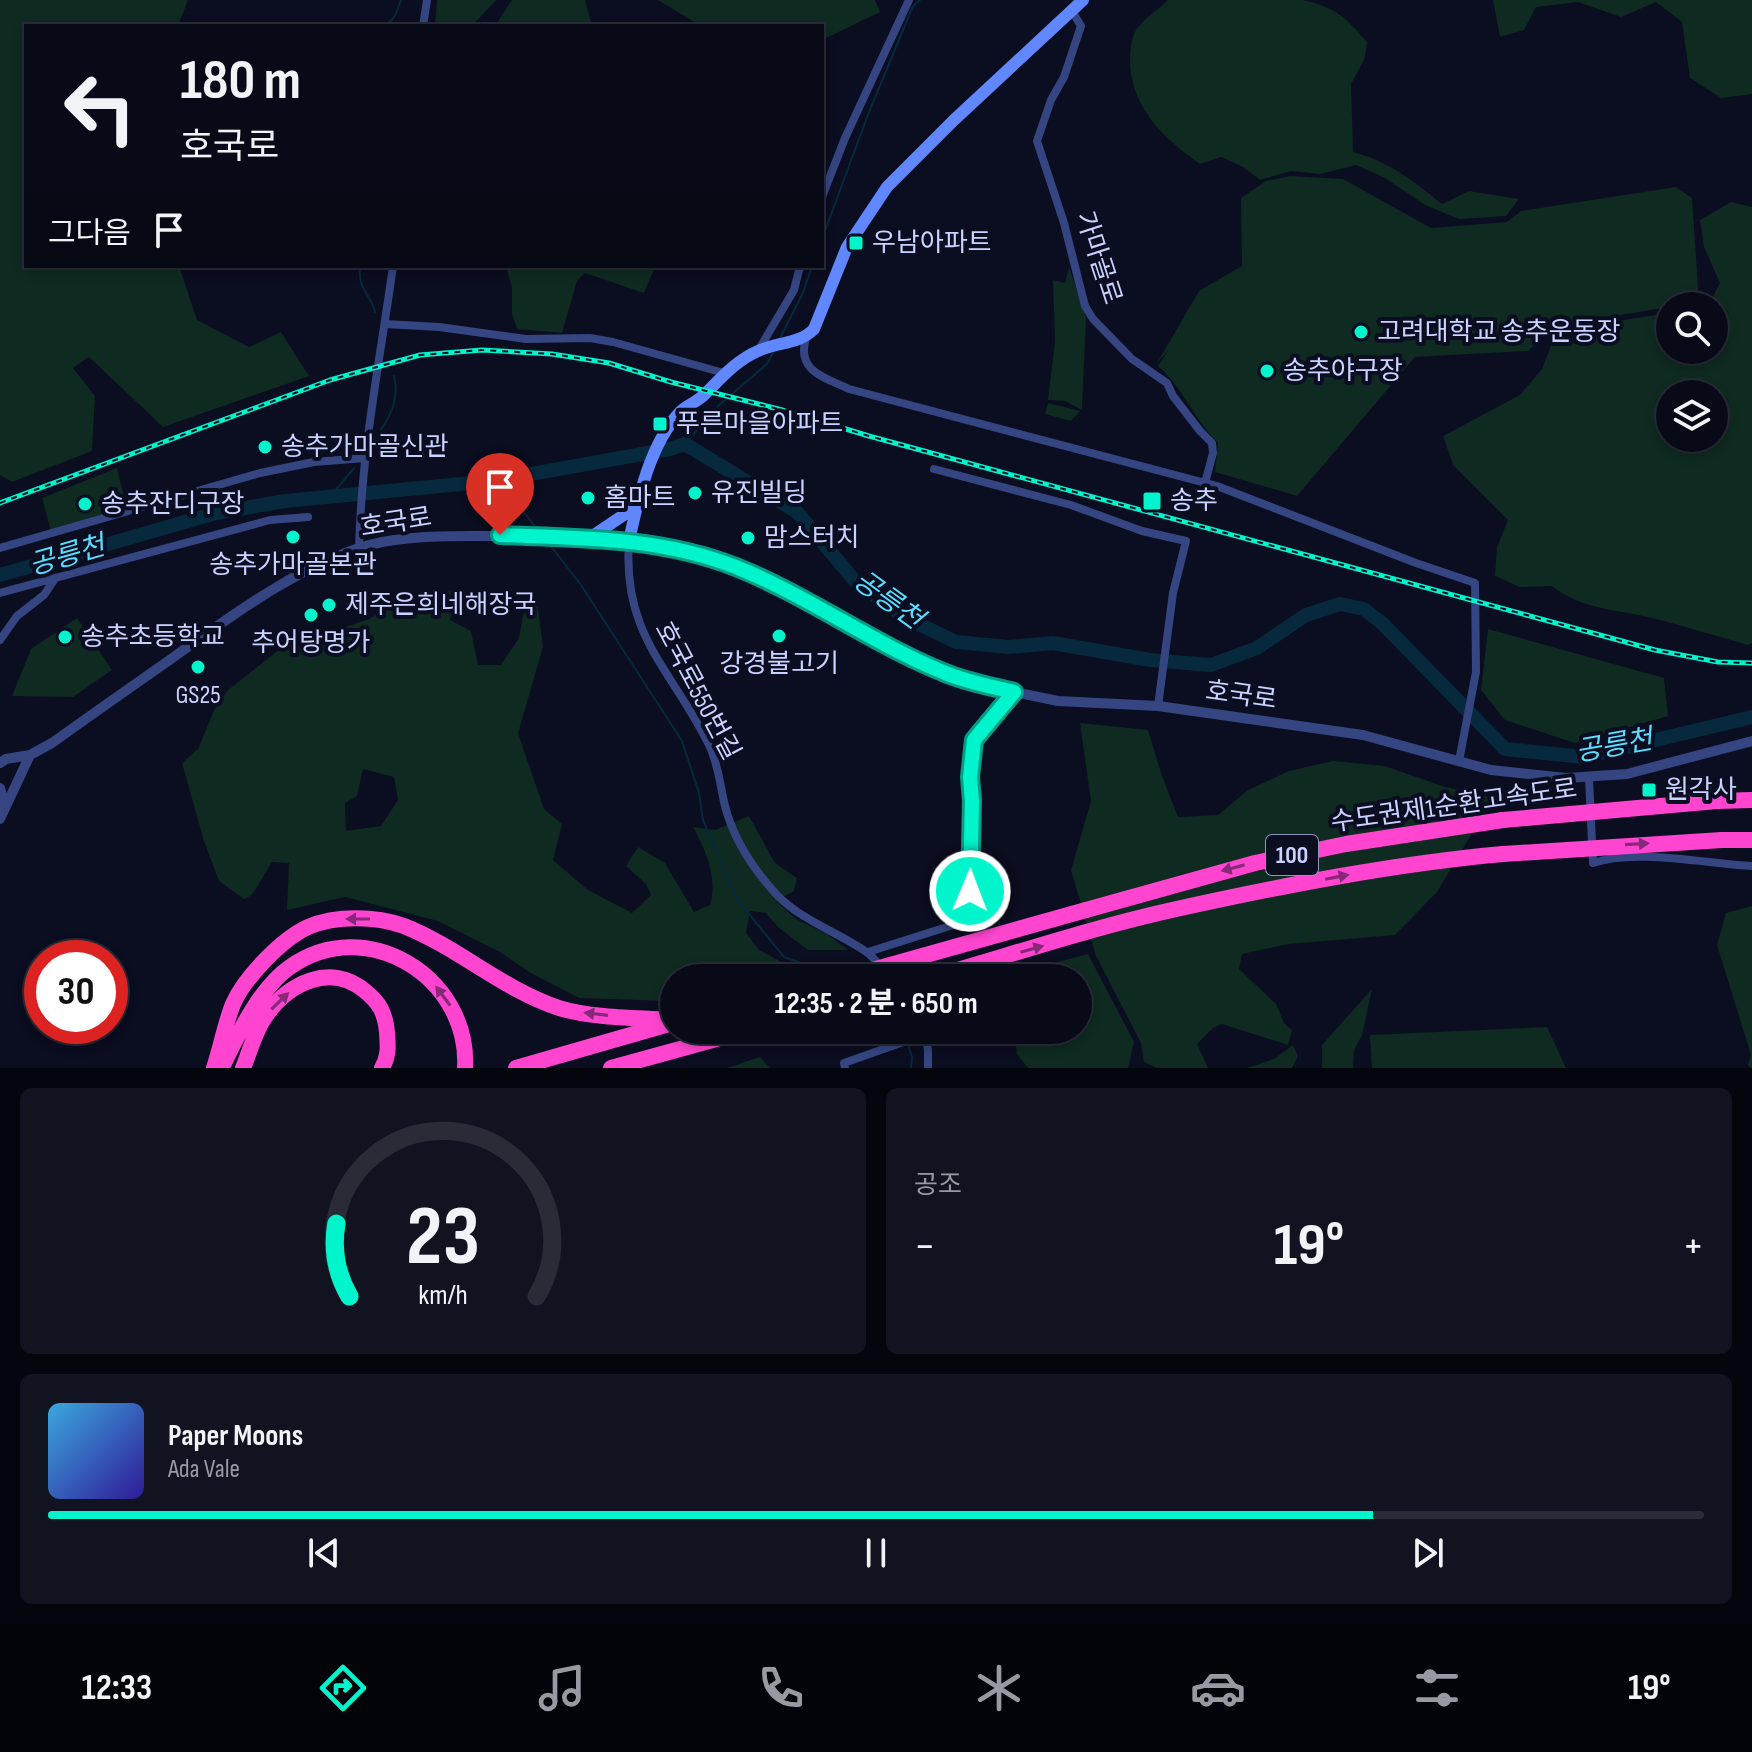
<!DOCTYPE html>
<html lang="ko">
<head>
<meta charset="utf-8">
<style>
  :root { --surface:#080a18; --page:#111321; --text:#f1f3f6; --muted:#989aa2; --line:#292b37; --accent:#00f5cd }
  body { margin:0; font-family:"Sofia Sans Condensed","Noto Sans KR",sans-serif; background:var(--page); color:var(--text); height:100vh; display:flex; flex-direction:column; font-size:30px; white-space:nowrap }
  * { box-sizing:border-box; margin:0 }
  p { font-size:26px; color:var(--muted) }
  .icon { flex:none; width:44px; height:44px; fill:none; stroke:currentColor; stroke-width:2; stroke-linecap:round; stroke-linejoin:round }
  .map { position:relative; height:1068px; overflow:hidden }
  .drawer { display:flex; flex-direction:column; gap:20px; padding:20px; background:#04060d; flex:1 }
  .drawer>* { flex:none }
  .hud { position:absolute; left:24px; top:24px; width:800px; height:244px; border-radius:0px; box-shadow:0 4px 12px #0003,0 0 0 2px var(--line); background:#080a18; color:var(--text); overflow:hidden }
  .fabs { position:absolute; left:1656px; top:292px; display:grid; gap:16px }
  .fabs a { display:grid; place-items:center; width:72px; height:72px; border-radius:50%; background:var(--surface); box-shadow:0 4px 12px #0003,0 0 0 2px var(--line); font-size:40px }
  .speed { position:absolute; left:24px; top:940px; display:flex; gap:16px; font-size:40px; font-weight:700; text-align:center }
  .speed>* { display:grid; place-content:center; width:104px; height:104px; border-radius:50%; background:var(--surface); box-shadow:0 4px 12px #0003,0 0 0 2px var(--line); line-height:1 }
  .speed .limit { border:12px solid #d22; background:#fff; color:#111 }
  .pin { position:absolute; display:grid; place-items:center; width:68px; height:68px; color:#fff; margin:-82px -34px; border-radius:50% 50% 50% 0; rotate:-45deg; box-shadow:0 0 8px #0007 }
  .pin .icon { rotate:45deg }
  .me { position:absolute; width:88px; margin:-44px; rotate:1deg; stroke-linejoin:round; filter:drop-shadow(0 0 6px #0008) }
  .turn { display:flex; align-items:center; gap:28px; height:168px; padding:0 24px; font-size:36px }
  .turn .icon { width:104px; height:104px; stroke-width:2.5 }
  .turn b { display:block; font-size:56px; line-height:68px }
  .then { display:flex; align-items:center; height:76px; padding:0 24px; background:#0003; gap:16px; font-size:30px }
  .big { font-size:60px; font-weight:700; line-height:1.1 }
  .drawer .widget { flex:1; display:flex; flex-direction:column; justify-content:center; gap:12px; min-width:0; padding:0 28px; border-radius:12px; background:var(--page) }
  .drawer .dial { align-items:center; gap:0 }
  .dial svg { height:208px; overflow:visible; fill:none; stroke:var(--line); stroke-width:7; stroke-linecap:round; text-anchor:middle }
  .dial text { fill:var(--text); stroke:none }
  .song { display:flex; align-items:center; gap:24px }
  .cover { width:96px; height:96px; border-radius:12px; background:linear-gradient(135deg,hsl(200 70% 55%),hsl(250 70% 35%)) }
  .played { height:8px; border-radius:4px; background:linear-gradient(90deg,var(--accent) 80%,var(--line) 80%) }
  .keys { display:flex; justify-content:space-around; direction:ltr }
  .heat { display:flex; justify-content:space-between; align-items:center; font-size:44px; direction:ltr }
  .drawer .tiles { flex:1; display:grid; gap:20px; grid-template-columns:1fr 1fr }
  .widget:last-child { grid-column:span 2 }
  .trip { position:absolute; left:660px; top:964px; width:432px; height:80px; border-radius:40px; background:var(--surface); box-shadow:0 4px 12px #0003,0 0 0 2px var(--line); font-weight:700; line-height:80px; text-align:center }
  .tab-bar { display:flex; height:128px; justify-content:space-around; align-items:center; background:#03040a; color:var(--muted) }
  .tab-bar .icon { width:56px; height:56px }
  .tab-bar .active { color:var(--accent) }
  .tab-bar b { font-size:36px; color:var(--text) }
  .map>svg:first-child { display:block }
</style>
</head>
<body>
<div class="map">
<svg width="1752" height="1068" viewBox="0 0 1752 1068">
  <rect width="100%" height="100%" fill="#0b0d20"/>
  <!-- green -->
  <path fill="#0e2a21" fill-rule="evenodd" d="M0,0H188L178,26H26V266H179L197,320L249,347L281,332L309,376L163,427L89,357L73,368L95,396L92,451L12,482L0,475Z
    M437,0H496L472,26H435Z
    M512,0H585L592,26H495Z
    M658,0H875L880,12L822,40V26H701Z
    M1168,0H1303C1337,8 1345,17 1367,42L1365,58L1351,84L1353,152C1387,160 1415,182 1442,204L1469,191L1519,199L1506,216L1459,219L1425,205L1385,178L1356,165L1320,174L1291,171L1260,180L1243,167L1221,157L1200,164C1164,139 1130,107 1130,60C1130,49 1131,39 1136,30C1143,19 1159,9 1168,0Z
    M1493,0H1752V94L1721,98L1690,78L1682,22L1656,2L1621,17L1578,2L1536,7L1524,30L1500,37Z
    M1290,176L1343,179L1431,228L1507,222L1521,211L1676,187L1692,198L1699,302L1555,326L1528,351L1415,357L1297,496L1215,472L1218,443C1194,419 1183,388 1158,366L1169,349L1157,363L1199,291L1242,266L1241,198L1266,181Z
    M1731,202L1752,207V643L1748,645C1716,636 1684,626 1652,618C1616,609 1582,610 1552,586L1520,587L1495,576L1497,547L1508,520L1453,465L1443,436L1520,395L1542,369L1557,330L1670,313V350H1714V306H1708L1720,283L1704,247L1700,220ZM1670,394H1714V438H1670Z
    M506,266H654V269L644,293L585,273L577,281L562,333L517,329L512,314V288Z
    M1069,267L1086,317L1082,410L1065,401L1048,400L1055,341L1053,280L1065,283Z
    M1048,403L1080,411L1071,421L1045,414Z
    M117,468L127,509L51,531L42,498Z
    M452,591L454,600L450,620L471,631L478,665H501L519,638L524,611L537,601L543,647L518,733L544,809L562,824L553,860L588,890L632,913L651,895L646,884L626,866L638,847L665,863L694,912L710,905C718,878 706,851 693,827L715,830L749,816L775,863L797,878L794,891L776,901L796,919L827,934L848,950H808L778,927L766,913L750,911L746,933L759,950L785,964L751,978H674V1000L668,1001L579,998L529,972L500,952L438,921L345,897L287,910L289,863L272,862L252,895L244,899L219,881L204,841L182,763L198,749L215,708L228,690L280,649L369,619L404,598ZM363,769L394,777L398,800L381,826L346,831L345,803L357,796Z
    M77,618L112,670L73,697L12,696L31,649Z
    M1488,629L1664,678L1668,716L1575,743L1505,720L1481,690Z
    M1080,723L1148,730L1162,776L1178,817L1218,815L1248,790L1289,771L1333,761L1385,766L1442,786L1493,798L1437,892L1395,935L1289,944L1242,954L1239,969L1276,1004L1284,1023L1292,1030L1288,1045L1222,1024L1213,1028L1197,1044L1208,1068H1157L1144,1062L1141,1043L1096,956L1071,870L1091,801Z
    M1752,906V1068H1750L1748,1065L1751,1055L1717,945L1726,913Z
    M1088,954L1134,1042L1128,1068H1028L1017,1054L1014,1030H1078V978H1021L1027,970Z
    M1372,989L1362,1035L1354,1050L1353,1068H1322V1045Z
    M1547,1027L1566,1068H1372L1370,1035Z
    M1293,1045L1298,1056L1292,1068H1247L1274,1059Z
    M760,1057L770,1068H727Z"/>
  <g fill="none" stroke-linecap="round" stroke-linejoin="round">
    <!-- stream -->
    <path stroke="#06293d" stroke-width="2" d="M386,26L395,16L401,0
      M822,239L869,112L913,6L920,0
      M360,266C358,292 369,290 375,312
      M780,338L802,295L812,266
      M380,431C392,414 399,397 394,376
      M685,444L719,405L767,364L774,351
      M492,481L523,511L540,533
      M330,497L354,468
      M547,541L581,585L682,741L699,793L703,820L737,899L784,957L804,964L843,970
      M907,1042L912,1057L911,1068"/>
    <!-- river -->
    <path stroke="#06293d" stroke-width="14" d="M0,575L216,513L285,501L492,481L670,449L685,444L797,512L855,581L908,619L956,642L1009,647L1053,643L1150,660L1211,665L1257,648L1306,615L1340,604L1364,609L1382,623L1505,749L1584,757L1752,717"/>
    <!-- minor -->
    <path stroke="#344581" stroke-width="8" d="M1072,11L1081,26L1064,77L1051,100L1037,141L1064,223L1085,306L1093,319L1132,359L1167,383L1173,396L1200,431L1212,443L1213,453L1205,483
      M423,26L427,0
      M822,197L845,138L909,0
      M385,324L439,327L526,339L590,338L613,342L724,373
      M806,338C796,371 824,377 849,389L1217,486L1416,563L1475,583L1476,672L1459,761
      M758,351L794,290L800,266
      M934,469L1071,505L1142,531L1186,541L1173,593L1158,706
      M629,541C622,637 673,670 710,747C719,767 720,786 725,806C734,841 753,869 777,895C801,920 837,932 865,951C875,957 882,969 889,978
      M0,548L260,473L314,462L365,458
      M359,550C361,454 380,360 393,266
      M0,593L270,520L308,517
      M0,640L17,616L44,595L54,580
      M1589,778L1593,863C1634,848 1708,864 1752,866
      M868,952L969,920L972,801L970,777L974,740L1014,692
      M925,1031L928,1050V1068
      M845,1068L844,1063L926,1034"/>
    <!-- tertiary -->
    <path stroke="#344581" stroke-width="10" d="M0,763L6,759L30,755L52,743C91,715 131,687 171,659C229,617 310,557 382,542C432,533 483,537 533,536C610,536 688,544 758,578L942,672L1014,692L1058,701L1158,706L1363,735L1491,770L1566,778L1627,774L1752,741
      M0,788L5,807
      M0,819L30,755"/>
    <!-- secondary -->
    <path stroke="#6187ff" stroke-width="12" d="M591,537L637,506
      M629,541C638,499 650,443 681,411C689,404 699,401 706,393C722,377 737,360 758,351C777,342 800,344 814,329L847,247L887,187L954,120L1083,0"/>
    <!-- motorway -->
    <path stroke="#ff45cf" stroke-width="16" d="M1717,801L1752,800
      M1722,840H1752
      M1086,910L1255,863L1346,844L1503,820
      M930,978C1011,955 1091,928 1172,910C1281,886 1392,864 1503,854
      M224,1063C239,1032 261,987 290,967C366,913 470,977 465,1068
      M214,1068C221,1047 225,1024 233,1004C245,977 282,939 308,927C336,915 376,916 404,926C459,948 502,989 559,1008C591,1018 640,1018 674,1020
      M243,1068C250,1051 255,1031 265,1017C288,983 331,962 365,991C380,1003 385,1013 387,1032C388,1047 389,1056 382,1068
      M516,1068L669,1024
      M611,1068L749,1030"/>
    <!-- rail casing -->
    <g stroke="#00f5cd" stroke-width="5">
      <path id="rail" d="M0,503L330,380L420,355L482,350L552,354L609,363L671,382L786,411L869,436L1655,650L1718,662L1752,663"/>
    </g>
    <!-- rail -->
    <use href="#rail" stroke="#0b0d20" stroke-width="2" stroke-dasharray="6" stroke-linecap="butt"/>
    <!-- motorway-bridge -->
    <path stroke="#ff45cf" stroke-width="16" d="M1503,820L1717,801
      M1503,854L1722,840
      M844,978L1086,910"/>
  </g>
  <!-- one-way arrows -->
  <defs><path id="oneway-solid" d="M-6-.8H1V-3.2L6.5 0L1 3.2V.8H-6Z" transform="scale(2)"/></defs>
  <g fill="#852978">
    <use href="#oneway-solid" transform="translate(1637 844) rotate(-3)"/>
    <use href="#oneway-solid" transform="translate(1233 868) rotate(165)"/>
    <use href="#oneway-solid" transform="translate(1337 877) rotate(-11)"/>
    <use href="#oneway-solid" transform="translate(358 919) rotate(-180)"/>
    <use href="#oneway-solid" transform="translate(1032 949) rotate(-16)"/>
    <use href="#oneway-solid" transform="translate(443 996) rotate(-127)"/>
    <use href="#oneway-solid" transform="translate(280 1001) rotate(-44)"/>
    <use href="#oneway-solid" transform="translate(596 1014) rotate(-173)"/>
  </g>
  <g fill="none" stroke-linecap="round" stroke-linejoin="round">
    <!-- route casing -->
    <g stroke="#009f85" stroke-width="20">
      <path id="route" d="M500,535C580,538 660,537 736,567C808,596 872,643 943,672C966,682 990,686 1014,692L974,740L970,777L972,801L970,891"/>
    </g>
    <!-- route -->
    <use href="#route" stroke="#00f5cd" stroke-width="14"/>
  </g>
  <!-- markers -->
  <g fill="#00f5cd" stroke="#0b0d20" stroke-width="3">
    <rect x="848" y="235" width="16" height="16" rx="4"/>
    <circle cx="1361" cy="332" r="8"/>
    <circle cx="1267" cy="371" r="8"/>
    <rect x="652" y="416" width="16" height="16" rx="4"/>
    <circle cx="265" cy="447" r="8"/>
    <circle cx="695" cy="493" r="8"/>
    <circle cx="588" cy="498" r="8"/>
    <rect x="1142" y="491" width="20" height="20" rx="4"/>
    <circle cx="85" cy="504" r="8"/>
    <circle cx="293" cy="537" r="8"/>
    <circle cx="748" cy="538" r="8"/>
    <circle cx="329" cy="605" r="8"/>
    <circle cx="311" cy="615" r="8"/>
    <circle cx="779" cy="636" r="8"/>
    <circle cx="65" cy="637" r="8"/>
    <circle cx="198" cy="667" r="8"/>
    <rect x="1641" y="782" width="16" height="16" rx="4"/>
  </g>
  <g text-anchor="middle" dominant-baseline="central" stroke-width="8" stroke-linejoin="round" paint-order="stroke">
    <!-- shield labels -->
    <rect fill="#0b0d20" stroke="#9197bc" stroke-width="2" x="1266" y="835" width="52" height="40" rx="6"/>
    <g font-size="24" font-weight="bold" fill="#cad2ff">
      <text x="1292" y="855">100</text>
    </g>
    <!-- poi labels -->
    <g font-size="26" fill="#cad2ff" stroke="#0b0d20" text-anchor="start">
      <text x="872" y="243">우남아파트</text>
      <text x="1377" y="332">고려대학교 송추운동장</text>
      <text x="1283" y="371">송추야구장</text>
      <text x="676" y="424">푸른마을아파트</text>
      <text x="281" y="447">송추가마골신관</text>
      <text x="711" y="493">유진빌딩</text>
      <text x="604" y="498">홈마트</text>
      <text x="1170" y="501">송추</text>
      <text x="101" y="504">송추잔디구장</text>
      <text x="764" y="538">맘스터치</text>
      <text x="293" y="565" text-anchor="middle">송추가마골본관</text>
      <text x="345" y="605">제주은희네해장국</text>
      <text x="81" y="637">송추초등학교</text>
      <text x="311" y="643" text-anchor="middle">추어탕명가</text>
      <text x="779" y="664" text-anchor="middle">강경불고기</text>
      <text x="198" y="695" text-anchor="middle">GS25</text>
      <text x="1665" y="790">원각사</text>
    </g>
    <!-- street labels -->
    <g font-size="26" fill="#cad2ff" stroke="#0b0d20">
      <text transform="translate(1098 258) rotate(72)">가마골로</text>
      <text transform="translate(396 523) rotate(-9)">호국로</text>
      <text transform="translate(697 691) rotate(62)">호국로550번길</text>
      <text transform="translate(1241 696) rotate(8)">호국로</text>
      <text transform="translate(1454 806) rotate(-8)">수도권제1순환고속도로</text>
    </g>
    <!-- water labels -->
    <g font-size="28" font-style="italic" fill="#58deff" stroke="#0b0d20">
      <text transform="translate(67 556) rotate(-16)">공릉천</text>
      <text transform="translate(888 600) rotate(36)">공릉천</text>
      <text transform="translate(1614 746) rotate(-10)">공릉천</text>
    </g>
  </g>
</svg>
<div class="fabs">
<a><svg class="icon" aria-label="search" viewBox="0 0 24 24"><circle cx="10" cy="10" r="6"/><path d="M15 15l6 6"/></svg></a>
<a><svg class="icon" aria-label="layers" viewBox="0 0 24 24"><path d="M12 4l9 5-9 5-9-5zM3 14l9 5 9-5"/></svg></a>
</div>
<div class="speed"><div class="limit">30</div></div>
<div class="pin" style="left:500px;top:535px;background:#d93025"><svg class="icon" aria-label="arrive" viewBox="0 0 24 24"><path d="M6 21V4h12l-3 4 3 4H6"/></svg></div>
<svg class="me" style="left:970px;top:891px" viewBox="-20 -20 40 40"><circle r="17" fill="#00f5cd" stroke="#fff" stroke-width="3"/><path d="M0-11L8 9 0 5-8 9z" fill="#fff"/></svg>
<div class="trip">12:35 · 2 분 · 650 m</div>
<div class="hud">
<div class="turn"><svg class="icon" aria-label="left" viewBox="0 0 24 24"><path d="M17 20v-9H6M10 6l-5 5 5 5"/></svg><div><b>180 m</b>호국로</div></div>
<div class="then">그다음<svg class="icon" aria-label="arrive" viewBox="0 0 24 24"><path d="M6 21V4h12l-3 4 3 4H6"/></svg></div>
</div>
</div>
<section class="drawer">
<div class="tiles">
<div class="widget dial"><svg viewBox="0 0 100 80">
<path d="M14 69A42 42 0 1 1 86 69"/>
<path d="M14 69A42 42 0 0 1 9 41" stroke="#00f5cd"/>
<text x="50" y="56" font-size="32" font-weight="700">23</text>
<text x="50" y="72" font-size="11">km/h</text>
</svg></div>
<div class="widget"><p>공조</p>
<div class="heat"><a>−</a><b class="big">19°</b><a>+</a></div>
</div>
<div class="widget">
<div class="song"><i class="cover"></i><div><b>Paper Moons</b><p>Ada Vale</p></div></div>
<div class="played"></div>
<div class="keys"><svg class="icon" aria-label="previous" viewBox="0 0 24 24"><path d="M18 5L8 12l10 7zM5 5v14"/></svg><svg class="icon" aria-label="pause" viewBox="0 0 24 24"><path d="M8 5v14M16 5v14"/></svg><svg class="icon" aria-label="next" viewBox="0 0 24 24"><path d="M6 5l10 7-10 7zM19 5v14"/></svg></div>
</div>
</div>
</section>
<nav class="tab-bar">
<b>12:33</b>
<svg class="icon active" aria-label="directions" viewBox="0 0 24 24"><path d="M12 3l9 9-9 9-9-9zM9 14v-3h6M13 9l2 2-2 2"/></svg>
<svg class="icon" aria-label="music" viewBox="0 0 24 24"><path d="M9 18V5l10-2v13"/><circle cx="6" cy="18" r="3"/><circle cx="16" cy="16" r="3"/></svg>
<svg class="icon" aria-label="phone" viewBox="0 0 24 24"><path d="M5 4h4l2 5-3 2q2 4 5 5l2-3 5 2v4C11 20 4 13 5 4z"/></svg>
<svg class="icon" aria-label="climate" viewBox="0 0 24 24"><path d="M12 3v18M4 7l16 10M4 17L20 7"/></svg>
<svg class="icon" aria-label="car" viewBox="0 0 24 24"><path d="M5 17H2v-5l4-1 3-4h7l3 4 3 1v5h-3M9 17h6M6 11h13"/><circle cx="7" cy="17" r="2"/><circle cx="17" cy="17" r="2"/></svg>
<svg class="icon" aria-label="filters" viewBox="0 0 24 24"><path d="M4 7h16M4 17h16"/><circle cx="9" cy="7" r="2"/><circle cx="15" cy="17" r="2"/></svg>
<b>19°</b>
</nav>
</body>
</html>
